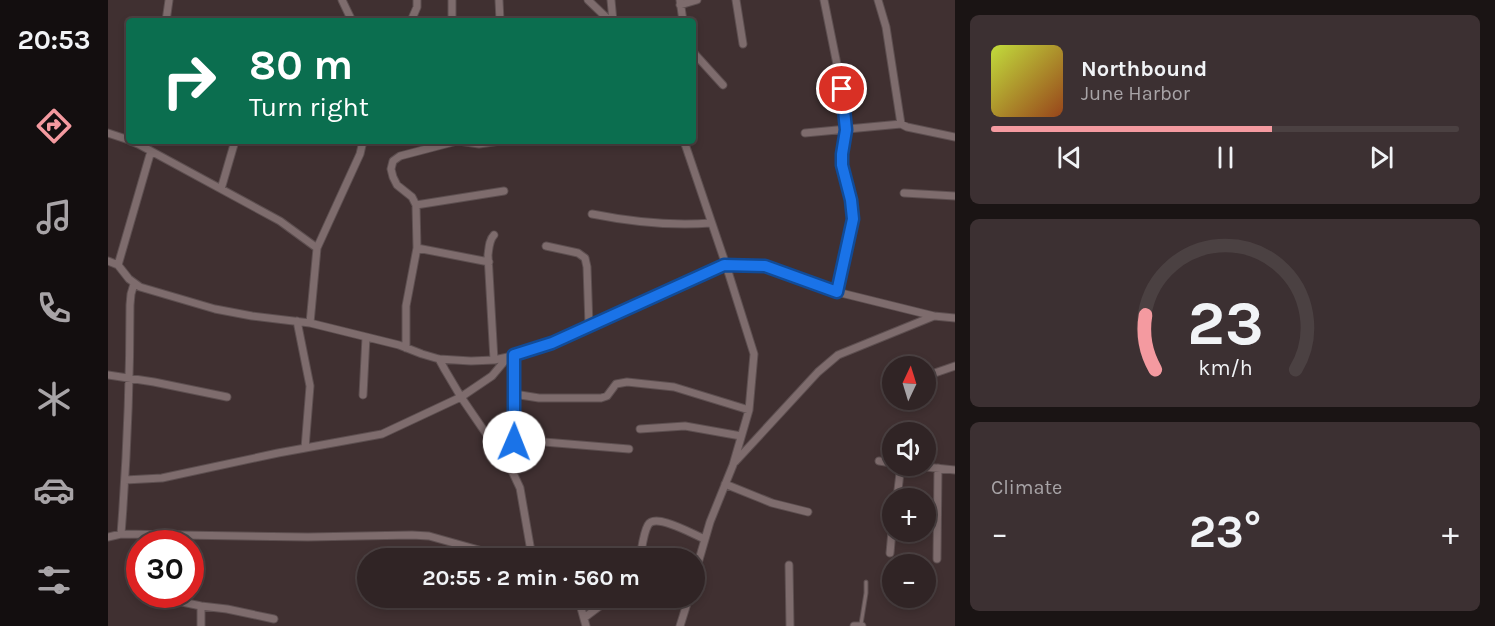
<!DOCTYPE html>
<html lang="en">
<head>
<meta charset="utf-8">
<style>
  :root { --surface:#302425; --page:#3c3032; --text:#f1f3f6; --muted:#a8a4a7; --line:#4b4142; --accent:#f49aa0 }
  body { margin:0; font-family:Karla,sans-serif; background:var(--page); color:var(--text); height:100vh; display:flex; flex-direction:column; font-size:22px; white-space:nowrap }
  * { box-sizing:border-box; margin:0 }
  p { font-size:20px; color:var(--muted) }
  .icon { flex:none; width:33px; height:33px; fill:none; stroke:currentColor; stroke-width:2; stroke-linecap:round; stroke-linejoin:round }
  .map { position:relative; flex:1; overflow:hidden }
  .sheet { display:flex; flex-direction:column; gap:15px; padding:15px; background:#1a1414; width:540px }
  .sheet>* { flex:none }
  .top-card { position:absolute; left:18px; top:18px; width:570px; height:126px; border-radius:6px; box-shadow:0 3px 9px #0003,0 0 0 2px var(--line); background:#0b6e4f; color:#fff; overflow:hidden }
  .needle { width:39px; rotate:4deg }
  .controls { position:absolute; left:774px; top:356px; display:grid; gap:12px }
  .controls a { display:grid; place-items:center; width:54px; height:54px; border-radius:50%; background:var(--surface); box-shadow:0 3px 9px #0003,0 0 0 2px var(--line); font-size:30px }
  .speed { position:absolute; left:18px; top:530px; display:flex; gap:12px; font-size:30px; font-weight:700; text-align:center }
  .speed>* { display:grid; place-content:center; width:78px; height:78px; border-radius:50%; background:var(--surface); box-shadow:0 3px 9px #0003,0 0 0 2px var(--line); line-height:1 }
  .speed .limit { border:9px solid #d22; background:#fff; color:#111 }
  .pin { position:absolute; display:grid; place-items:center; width:51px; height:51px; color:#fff; margin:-26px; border:3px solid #fff; border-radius:50%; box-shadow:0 2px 6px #0007 }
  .me { position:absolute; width:66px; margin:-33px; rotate:1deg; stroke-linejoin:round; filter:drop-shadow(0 0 4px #0008) }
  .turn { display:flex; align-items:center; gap:21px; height:126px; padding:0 24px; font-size:27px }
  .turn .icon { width:78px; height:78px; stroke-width:2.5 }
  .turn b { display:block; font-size:42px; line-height:51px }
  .big { font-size:45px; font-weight:700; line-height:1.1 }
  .sheet .tile { flex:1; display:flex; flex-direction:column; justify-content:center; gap:9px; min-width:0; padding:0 21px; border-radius:9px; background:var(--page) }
  .sheet .dial { align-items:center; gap:0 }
  .dial svg { height:156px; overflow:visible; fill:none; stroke:var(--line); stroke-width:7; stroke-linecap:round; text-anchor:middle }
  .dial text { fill:var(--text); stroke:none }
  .song { display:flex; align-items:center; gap:18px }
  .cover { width:72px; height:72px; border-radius:9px; background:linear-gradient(135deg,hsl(70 70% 55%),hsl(20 70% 35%)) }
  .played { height:6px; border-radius:3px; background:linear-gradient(90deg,var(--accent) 60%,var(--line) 60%) }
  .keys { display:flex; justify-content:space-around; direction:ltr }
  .heat { display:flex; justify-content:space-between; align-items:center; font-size:33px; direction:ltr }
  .trip { position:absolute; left:249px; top:548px; width:348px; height:60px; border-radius:30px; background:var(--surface); box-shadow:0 3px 9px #0003,0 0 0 2px var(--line); font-weight:700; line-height:60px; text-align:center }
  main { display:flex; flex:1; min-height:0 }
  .tab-bar { display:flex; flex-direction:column; width:108px; justify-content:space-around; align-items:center; background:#130e0f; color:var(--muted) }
  .tab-bar .icon { width:42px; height:42px }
  .tab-bar .current { color:var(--accent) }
  .tab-bar b { font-size:27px; color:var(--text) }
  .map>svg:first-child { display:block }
</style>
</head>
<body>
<main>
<nav class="tab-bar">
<b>20:53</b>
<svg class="icon current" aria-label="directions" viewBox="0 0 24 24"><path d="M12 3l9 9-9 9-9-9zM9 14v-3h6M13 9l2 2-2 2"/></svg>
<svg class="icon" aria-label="music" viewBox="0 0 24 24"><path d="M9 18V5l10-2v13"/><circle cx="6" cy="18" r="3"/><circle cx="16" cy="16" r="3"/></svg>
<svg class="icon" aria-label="phone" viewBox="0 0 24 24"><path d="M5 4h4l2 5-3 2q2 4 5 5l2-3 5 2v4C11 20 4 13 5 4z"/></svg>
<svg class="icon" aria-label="climate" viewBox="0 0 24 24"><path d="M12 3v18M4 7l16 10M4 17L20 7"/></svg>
<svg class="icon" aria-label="car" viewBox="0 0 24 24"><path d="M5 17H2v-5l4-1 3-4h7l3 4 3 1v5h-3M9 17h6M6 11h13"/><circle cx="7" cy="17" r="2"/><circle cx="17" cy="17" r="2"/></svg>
<svg class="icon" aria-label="filters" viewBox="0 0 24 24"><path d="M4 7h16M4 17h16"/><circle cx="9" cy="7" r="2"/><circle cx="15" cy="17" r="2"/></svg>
</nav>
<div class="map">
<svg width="847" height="626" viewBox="0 0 847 626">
  <rect width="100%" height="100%" fill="#403031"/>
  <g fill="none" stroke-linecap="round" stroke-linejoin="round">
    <!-- lane casing -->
    <g stroke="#5d4f50" stroke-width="5">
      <path id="lane" d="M753,624L758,593V582"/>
    </g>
    <!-- street casing -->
    <g stroke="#5d4f50" stroke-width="9">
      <path id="street" d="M234,0L244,21
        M344,0V21
        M391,0L392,21
        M480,0L502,21
        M503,0L505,21
        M572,0L575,21
        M628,0L635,44
        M716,0L734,89L738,130L734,154V165L743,200L745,219L729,292
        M770,0L778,27L793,124
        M572,5L589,0
        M58,21L61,0
        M303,21L309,7V0
        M585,52L615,85
        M0,133L21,140
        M697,133L793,124L799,127L847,137
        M23,141L30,144L172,221L209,248
        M351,141L371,144L392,141
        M576,141L618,265L646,354L641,410L625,465L602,522L586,577
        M113,189L127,141
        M796,193L847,196
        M308,205L396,191
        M484,214C524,222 563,226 603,223
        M386,235C381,240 381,248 380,255L386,360
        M438,246L470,253L477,258L479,267L481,326
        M309,248L381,262
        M0,261L10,265L21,279L32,287L107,309L144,316L202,323L291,345L314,354L331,359L363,361L386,360L400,357L444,343L616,265L657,266L729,292L826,316L847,318
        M10,265L43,151
        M189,321L202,386L197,448
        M202,323L209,248L252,154L255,141
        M298,348V306L309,248L308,205L304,197L289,185L285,177L283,169L285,161L292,156L349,141
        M331,359L337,370L353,397L405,473L412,488L424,557
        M0,375L46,382L119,397
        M818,376L847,366
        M406,394L431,398H493L499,396L508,384L519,382L566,387L641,410
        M255,395L258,337
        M532,429L577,426L633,436
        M406,442V355
        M389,449L406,442L424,441L521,449
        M771,461L784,463
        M627,462L710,372L730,355L826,316
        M798,465L847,470
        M17,480L54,478L170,453L274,434L353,397L384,376L400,357
        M617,484L664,503L700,512
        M789,498L793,465
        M13,534C19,457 22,381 22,305L23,294L26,284
        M0,537L13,534L200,537L304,535L321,536L378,552L426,558
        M782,553L784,531
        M532,558C534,548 535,534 540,525C547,512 586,535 597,539
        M829,559L830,468
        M681,565L682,626
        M470,597L478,626
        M55,598L93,606L119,609L166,619
        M476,618L504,597
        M93,626V606
        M572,626L581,597
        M746,626H754"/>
    </g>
    <!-- lane -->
    <use href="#lane" stroke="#7e6c6d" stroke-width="3"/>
    <!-- street -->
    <use href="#street" stroke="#7e6c6d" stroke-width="7"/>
  </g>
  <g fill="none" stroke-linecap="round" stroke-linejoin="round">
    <!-- route casing -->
    <g stroke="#114b97" stroke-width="15">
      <path id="route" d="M406,442V355L444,343L616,265L657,266L729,292L745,219L743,200L734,165V154L738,130L734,89"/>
    </g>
    <!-- route -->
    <use href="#route" stroke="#1a73e8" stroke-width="10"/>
  </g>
</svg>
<div class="controls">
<a><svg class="needle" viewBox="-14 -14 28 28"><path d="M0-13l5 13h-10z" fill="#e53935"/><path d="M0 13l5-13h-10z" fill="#a8a4a7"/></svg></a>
<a><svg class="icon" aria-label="sound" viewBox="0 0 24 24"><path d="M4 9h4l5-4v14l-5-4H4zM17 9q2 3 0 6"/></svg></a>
<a>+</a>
<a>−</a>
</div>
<div class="speed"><div class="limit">30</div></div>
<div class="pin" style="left:734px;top:89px;background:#d93025"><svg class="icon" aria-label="arrive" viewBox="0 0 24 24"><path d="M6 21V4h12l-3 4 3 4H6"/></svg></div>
<svg class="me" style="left:406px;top:442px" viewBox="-20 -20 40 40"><circle r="19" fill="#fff"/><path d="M0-13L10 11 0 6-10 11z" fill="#1a73e8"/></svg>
<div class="trip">20:55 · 2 min · 560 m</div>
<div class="top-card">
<div class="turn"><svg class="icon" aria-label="right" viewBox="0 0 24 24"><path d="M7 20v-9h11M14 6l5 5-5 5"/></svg><div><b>80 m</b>Turn right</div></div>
</div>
</div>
<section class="sheet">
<div class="tile">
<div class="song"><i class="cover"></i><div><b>Northbound</b><p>June Harbor</p></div></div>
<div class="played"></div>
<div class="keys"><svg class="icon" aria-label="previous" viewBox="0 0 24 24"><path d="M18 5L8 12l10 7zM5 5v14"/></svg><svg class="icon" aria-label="pause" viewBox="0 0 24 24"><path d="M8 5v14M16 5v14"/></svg><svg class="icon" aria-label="next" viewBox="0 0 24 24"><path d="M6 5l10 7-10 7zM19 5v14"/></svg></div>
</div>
<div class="tile dial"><svg viewBox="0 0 100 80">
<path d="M14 69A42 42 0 1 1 86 69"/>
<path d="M14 69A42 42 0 0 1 9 41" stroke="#f49aa0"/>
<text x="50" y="56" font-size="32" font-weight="700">23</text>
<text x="50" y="72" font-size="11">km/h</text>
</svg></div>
<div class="tile"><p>Climate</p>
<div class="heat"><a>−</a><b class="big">23°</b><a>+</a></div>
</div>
</section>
</main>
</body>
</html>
